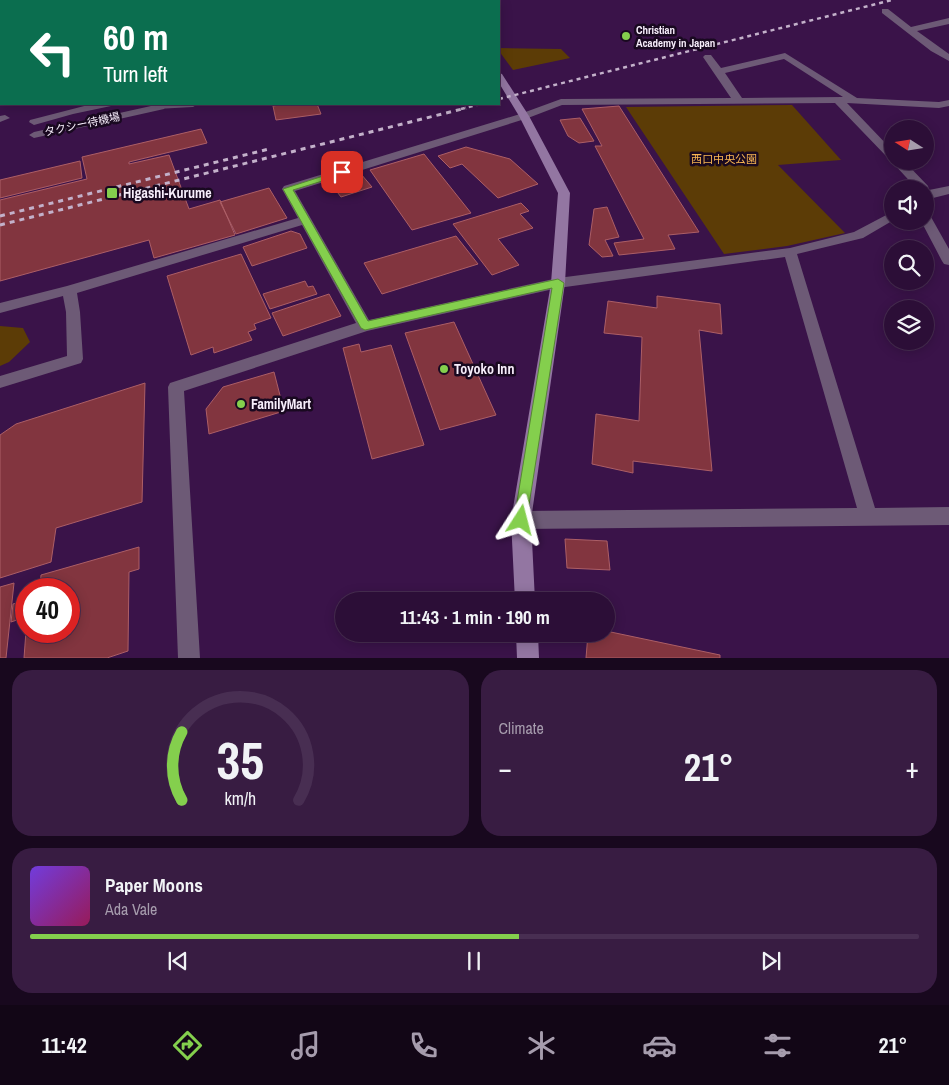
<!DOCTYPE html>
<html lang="en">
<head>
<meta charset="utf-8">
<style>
  :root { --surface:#2c0e37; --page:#381c42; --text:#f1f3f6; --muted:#a69cad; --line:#482e52; --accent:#84cf4d }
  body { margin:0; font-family:"Archivo Narrow","Noto Sans JP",sans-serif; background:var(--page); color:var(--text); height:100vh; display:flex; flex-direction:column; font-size:19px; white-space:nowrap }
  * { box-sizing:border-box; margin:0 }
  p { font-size:16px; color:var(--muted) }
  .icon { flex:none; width:28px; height:28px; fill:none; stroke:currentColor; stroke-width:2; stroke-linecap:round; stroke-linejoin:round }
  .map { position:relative; height:658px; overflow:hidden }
  .drawer { display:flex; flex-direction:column; gap:12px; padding:12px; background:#18081e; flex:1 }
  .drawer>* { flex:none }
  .hud { position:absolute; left:0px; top:0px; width:500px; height:105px; box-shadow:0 2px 12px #0003,0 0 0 1px var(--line); background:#0b6e4f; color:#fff; overflow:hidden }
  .needle { width:32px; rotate:282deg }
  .controls { position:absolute; left:884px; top:120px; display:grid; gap:10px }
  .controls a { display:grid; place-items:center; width:50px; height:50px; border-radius:50%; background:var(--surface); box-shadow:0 2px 12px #0003,0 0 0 1px var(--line); font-size:25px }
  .speed { position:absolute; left:15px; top:578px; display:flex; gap:10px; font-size:25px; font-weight:700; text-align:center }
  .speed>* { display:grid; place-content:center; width:65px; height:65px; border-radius:50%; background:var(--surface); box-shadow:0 2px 12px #0003,0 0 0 1px var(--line); line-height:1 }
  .speed .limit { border:8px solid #d22; background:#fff; color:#111 }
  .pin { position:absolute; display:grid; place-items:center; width:42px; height:42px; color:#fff; margin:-21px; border-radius:10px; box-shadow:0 2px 8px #0006 }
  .me { position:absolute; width:55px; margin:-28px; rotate:9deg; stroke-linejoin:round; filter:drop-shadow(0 0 4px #0008) }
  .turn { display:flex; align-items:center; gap:18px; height:105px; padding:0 20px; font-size:22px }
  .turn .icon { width:65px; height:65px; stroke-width:2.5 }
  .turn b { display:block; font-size:35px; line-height:42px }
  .big { font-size:38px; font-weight:800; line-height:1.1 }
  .drawer .card { flex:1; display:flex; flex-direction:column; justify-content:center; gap:8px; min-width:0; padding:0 18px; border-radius:20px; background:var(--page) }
  .drawer .dial { align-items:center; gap:0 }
  .dial svg { height:130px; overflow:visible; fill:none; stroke:var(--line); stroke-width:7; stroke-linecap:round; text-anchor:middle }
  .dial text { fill:var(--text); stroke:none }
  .song { display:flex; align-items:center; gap:15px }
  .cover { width:60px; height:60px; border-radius:8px; background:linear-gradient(135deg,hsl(260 70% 55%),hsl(330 70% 35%)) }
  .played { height:5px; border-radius:2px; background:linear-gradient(90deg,var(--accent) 55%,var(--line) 55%) }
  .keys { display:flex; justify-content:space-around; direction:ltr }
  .heat { display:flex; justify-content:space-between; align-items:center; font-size:28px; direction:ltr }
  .drawer .tiles { flex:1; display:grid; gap:12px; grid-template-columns:1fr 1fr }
  .card:last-child { grid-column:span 2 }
  .trip { position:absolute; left:335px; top:592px; width:280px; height:50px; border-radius:25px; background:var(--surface); box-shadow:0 2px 12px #0003,0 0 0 1px var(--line); font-weight:800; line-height:50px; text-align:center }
  .tabs { display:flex; height:80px; justify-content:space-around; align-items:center; background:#120616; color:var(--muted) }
  .tabs .icon { width:35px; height:35px }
  .tabs .on { color:var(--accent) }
  .tabs b { font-size:22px; color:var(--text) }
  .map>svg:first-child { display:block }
</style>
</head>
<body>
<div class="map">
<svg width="949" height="658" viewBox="0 0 949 658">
  <rect width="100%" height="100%" fill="#3a1349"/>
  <!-- green -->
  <path fill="#5c3c06" d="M499,48L561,49L570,58L513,70L499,51Z
    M792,105L841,160L778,165L845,233L787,246L724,254L626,107Z
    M0,326L23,328L30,342L9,362L0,366Z"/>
  <!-- building -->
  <path fill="#82353f" stroke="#ac5e66" d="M287,104H317L321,114L276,120L273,106Z
    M619,106L699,232L668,235L675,249L619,255L614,243L644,239L595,146H602L582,109Z
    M580,118L594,141L579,143L568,136L560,120Z
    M201,129L207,143L129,162V164L169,155L189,209L220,200L235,235L154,258L149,240L0,281V200L87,179L82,157Z
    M466,147L510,159L538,184L498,198L462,164L450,168L438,156Z
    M424,154L471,213L412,230L370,170Z
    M80,161L82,178L0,198V180Z
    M361,174L372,187L341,197L331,184Z
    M269,188L287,218L236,234L220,202Z
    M521,203L529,211L520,214L533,228L498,239L519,265L492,275L453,224Z
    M607,207L619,237L605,240L613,256L602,257L589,245L594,209Z
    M291,231L300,234L307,248L252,266L243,247Z
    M456,236L478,264L382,294L364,263Z
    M241,254L271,318L254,324L256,329L248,332L252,340L214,353L213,347L191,355L167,276Z
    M305,281L308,287L313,286L317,294L270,309L263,294Z
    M329,294L341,316L283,336L272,313Z
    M657,296L720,304L722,334L699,330L712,471L633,461V473L592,464L596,414L639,421L642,337L604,333L608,301L657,308Z
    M454,322L496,415L440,430L405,333Z
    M359,344L361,352L391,345L424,445L372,459L343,348Z
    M274,372L284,411L209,434L206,409L223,387Z
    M145,383L142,502L56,528L51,562L0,578V435L16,424Z
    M565,539L607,541L610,570L567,568Z
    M139,547V569L129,572L128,651L107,658H24L26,631H69V589H40L41,575Z
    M14,583L6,658H0V587Z
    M26,600V617L11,622L13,604Z
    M606,631L720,655V658H586L588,634H606Z"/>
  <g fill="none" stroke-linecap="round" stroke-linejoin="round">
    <!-- lane -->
    <path fill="#6d5a76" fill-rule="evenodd" d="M92,104H112L111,106L73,114L34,125L29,122L30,120Z
      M160,104L165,107L164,109L34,138L29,135L34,132Z"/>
    <!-- street -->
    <path fill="#6d5a76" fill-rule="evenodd" d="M223,0H260L261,1H224Z
      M882,9H888L911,27L949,18V24L917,31L949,54V61L931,51L882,13Z
      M0,46H1V52H0Z
      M785,53L857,98L939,102L949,100V106L939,108L847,103L892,150V161H904L928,186L929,190L949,186V194L925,200V189H917L893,163L891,161L892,159L888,158L835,103L562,105L528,118L295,191L369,320L558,278L790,248L854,232L892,212V221L863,238L797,254L875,508L949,507V525L521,529L514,526L511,520L514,514L521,511L857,508L785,257L558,288L367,331L184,391L200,658H178L168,387L170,383L356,323L302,225L77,293L80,312L83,359L81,363L0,388V376L67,356L66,312L63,296L0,313V303L67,286L298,218L282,189L284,186L520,114L561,99L731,98L703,57L705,55H711L721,68ZM784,59L843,97L742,98L725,73Z
      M162,104H198L193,107L156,109L155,107L156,105Z
      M5,115L10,118L0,122V116Z
      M925,213L931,217L949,249V265L944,264L942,261L921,221H925Z"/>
    <!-- secondary -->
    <path fill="#9376a2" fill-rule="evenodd" d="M95,0H103V1H95Z
      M499,73L502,74L529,116L570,193L565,283L531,520L535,601H515L511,520L551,283L558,193L519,116L499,83Z
      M516,634H538L539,658H517Z"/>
    <!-- rail-far1 -->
    <path stroke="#c3b1ca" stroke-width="2.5" stroke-dasharray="4 4" stroke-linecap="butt" d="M499,99L892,0
      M461,109L480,104"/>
    <!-- rail -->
    <path stroke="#c3b1ca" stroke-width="3" stroke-dasharray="5 5" stroke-linecap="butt" d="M0,216L269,149
      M0,225L466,108"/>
  </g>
  <!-- route -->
  <path fill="#84cf4d" stroke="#568732" d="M342,170L347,172L345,174L293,190L368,321L558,279L564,283L526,524L521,526L516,524L514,520L552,288L365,330L361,328L283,189Z"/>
  <!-- markers -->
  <g fill="#84cf4d" stroke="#190920" stroke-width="2">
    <circle cx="626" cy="36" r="5"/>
    <rect x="106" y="187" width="12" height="12" rx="2.5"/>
    <circle cx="444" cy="369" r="5"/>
    <circle cx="241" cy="404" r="5"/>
  </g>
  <g text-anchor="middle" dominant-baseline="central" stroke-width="5" stroke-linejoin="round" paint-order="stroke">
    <!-- far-poi labels -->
    <g font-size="11" font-weight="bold" fill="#f7eefb" stroke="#190920" text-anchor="start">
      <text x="636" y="30">Christian<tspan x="636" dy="13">Academy in Japan</tspan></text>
    </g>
    <!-- far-street labels -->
    <g font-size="11" fill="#f7eefb" stroke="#190920">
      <text transform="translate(82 124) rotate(-12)">タクシー待機場</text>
    </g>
    <!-- far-park labels -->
    <g font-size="11" fill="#f8b553" stroke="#190920">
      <text x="724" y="159">西口中央公園</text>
    </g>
    <!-- poi labels -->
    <g font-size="14" font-weight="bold" fill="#f7eefb" stroke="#190920" text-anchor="start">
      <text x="123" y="193">Higashi-Kurume</text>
      <text x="454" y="369">Toyoko Inn</text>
      <text x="251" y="404">FamilyMart</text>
    </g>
  </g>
</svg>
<div class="controls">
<a><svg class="needle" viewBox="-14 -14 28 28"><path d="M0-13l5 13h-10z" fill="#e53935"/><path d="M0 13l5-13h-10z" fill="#a69cad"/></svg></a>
<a><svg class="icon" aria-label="sound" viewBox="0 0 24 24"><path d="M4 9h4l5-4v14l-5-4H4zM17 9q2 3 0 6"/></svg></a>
<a><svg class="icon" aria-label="search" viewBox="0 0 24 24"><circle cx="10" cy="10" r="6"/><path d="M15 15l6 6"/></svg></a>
<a><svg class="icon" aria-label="layers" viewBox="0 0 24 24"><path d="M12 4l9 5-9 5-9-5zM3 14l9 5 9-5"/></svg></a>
</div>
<div class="speed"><div class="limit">40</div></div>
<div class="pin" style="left:342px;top:172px;background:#d93025"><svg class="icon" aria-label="arrive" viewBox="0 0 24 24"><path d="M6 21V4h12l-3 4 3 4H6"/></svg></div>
<svg class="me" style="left:521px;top:520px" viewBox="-20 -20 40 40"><path d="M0-17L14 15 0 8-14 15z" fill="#84cf4d" stroke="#fff" stroke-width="4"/></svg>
<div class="trip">11:43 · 1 min · 190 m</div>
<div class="hud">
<div class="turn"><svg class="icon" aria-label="left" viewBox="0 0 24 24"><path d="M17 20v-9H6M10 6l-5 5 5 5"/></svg><div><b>60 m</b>Turn left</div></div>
</div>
</div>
<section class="drawer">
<div class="tiles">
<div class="card dial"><svg viewBox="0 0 100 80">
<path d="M14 69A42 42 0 1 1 86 69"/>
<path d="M14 69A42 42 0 0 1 14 27" stroke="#84cf4d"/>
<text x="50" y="56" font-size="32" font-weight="700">35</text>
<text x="50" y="72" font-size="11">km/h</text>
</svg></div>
<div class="card"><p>Climate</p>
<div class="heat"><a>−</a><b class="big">21°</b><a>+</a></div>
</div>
<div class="card">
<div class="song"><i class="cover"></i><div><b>Paper Moons</b><p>Ada Vale</p></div></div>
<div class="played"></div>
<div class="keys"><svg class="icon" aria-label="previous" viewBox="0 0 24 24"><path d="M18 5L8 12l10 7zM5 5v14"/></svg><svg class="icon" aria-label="pause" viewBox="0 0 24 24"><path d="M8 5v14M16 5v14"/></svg><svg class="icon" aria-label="next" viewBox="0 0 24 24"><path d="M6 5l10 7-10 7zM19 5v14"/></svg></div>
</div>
</div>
</section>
<nav class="tabs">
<b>11:42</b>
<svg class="icon on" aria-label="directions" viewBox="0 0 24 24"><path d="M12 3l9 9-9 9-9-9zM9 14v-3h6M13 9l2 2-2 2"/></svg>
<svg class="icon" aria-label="music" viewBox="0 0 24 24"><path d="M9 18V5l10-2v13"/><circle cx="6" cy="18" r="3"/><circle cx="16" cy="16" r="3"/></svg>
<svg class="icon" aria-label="phone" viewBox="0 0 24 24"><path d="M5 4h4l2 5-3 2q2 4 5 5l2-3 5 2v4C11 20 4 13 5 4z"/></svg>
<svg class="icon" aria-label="climate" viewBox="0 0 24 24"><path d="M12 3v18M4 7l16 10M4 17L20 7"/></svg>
<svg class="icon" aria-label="car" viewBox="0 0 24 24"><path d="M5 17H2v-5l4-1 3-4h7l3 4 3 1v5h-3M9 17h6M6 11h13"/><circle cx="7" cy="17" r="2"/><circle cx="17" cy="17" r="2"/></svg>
<svg class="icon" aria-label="filters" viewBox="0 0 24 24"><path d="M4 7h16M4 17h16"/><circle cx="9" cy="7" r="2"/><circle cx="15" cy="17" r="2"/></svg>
<b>21°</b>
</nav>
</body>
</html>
